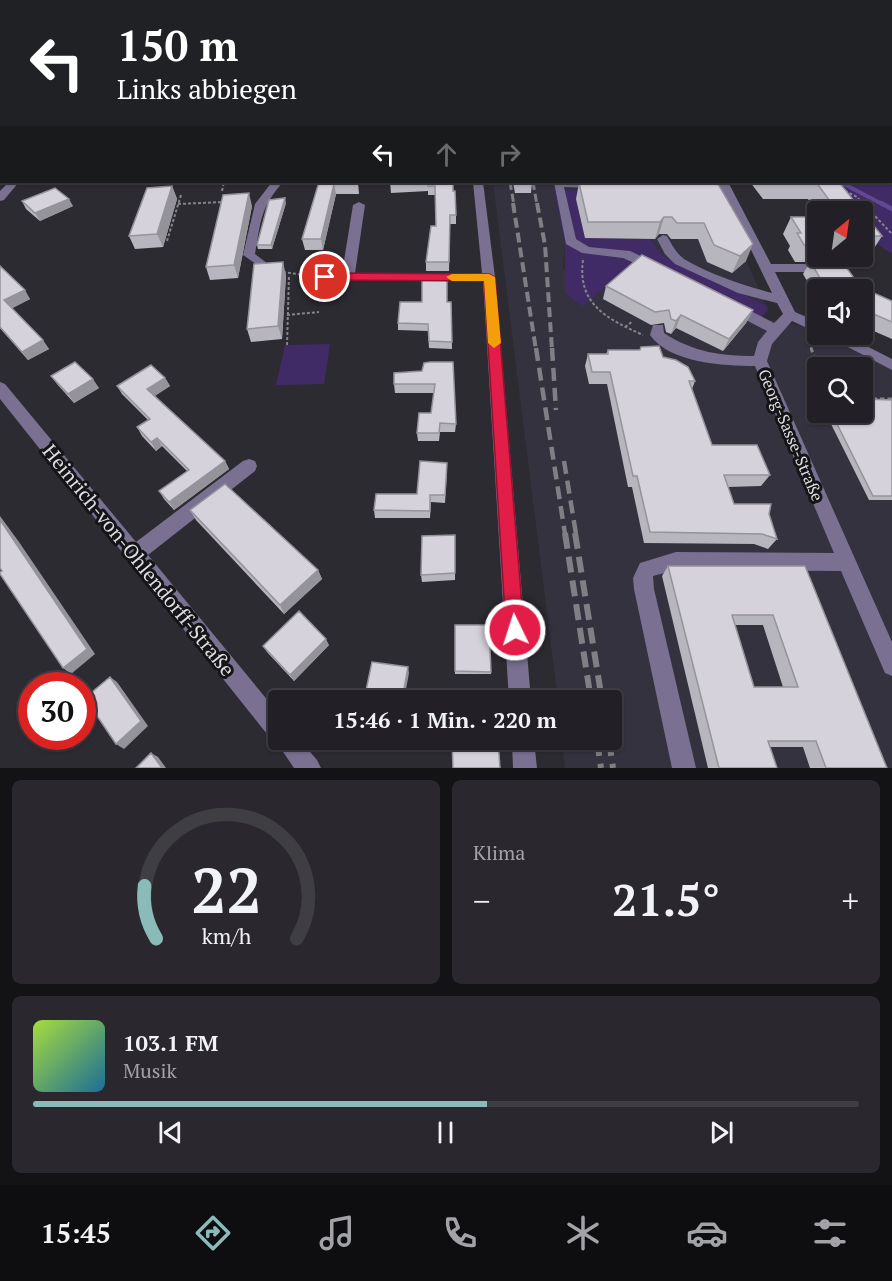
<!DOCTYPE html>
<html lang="de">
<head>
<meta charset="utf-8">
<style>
  :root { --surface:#222026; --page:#2a282e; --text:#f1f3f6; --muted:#a2a3a7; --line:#3f3e43; --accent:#8bbbb9 }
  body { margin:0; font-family:"PT Serif",serif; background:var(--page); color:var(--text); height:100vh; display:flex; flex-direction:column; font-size:22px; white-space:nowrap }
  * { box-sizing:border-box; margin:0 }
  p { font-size:20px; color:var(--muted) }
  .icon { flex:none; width:33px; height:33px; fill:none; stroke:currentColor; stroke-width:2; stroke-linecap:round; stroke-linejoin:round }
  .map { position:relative; height:768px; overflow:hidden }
  .side { display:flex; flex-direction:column; gap:12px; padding:12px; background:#131215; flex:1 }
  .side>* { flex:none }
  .top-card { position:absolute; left:0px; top:0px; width:892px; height:183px; box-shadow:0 2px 4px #0004,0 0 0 2px var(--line); background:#202124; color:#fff; overflow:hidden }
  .needle { width:39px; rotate:29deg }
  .fabs { position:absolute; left:807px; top:201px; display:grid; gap:12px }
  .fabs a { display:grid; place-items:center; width:66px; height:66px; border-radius:6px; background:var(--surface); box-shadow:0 2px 4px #0004,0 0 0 2px var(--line); font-size:30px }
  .speed { position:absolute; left:18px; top:672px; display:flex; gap:12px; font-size:30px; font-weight:700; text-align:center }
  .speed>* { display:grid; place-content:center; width:78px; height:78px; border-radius:50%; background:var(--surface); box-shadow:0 2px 4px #0004,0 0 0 2px var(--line); line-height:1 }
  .speed .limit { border:9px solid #d22; background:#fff; color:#111 }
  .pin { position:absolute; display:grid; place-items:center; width:51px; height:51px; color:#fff; margin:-26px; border:3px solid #fff; border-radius:50%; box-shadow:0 2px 6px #0007 }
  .me { position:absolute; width:66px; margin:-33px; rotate:356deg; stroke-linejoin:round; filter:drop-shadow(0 0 4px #0008) }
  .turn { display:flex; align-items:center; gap:21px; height:126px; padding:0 18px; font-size:27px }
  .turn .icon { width:78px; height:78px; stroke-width:2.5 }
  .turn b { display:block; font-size:42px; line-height:51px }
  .lanes { display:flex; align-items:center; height:57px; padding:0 18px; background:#0003; justify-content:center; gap:30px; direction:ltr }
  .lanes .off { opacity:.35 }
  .big { font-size:45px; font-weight:800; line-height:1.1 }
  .side .widget { flex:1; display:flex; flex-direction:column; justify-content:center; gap:9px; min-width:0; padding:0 21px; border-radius:9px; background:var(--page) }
  .side .dial { align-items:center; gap:0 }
  .dial svg { height:156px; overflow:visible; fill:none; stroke:var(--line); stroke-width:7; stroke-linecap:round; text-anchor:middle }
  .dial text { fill:var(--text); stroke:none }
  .song { display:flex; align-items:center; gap:18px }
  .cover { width:72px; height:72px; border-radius:9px; background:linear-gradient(135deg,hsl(80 70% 55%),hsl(200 70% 35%)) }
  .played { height:6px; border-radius:3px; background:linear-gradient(90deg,var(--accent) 55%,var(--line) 55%) }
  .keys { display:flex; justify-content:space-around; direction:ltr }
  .heat { display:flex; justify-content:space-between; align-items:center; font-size:33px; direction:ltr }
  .side .tiles { flex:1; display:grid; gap:12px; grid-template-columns:1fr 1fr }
  .widget:last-child { grid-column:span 2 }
  .trip { position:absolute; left:268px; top:690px; width:354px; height:60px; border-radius:6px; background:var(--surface); box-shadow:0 2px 4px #0004,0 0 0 2px var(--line); font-weight:800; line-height:60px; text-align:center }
  .dock { display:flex; height:96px; justify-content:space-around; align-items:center; background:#0e0d0f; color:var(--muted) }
  .dock .icon { width:42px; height:42px }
  .dock .active { color:var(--accent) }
  .dock b { font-size:27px; color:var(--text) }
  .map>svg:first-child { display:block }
</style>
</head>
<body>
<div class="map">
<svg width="892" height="768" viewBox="0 0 892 768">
  <rect width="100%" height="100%" fill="#2d2b32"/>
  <!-- built -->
  <path fill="#35323f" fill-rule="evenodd" d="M493,182H711L766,305L663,256L650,239L585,238L576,199L554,190L565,243L563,269L641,258L761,318L814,328L817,330L818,334L827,335L892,366V768H565L562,740H612V700H558ZM818,368H862V412H818Z"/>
  <!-- green -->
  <path fill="#402b66" d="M891,177L892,178V253C876,247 863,228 862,212L830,182H891Z
    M554,190L661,192L585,238L650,239L663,256L766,305L768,310L761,318L641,258L582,306L565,293V243Z
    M330,344L324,384L276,385L285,345Z"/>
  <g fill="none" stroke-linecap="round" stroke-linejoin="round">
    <!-- stream-far1 -->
    <path stroke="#614992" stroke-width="4" d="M840,182L884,205"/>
    <!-- stream -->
    <path stroke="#614992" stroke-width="4.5" d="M881,203L892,209"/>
    <!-- path-far2 -->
    <path stroke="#85848a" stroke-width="1.5" stroke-dasharray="2 1.5" stroke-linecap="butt" d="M557,0L563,2
      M785,0L787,2
      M679,1H683
      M578,2L583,0"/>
    <!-- path-far1 -->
    <path stroke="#85848a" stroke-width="2" stroke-dasharray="3 2" stroke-linecap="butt" d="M222,191L224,182
      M845,191L857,197L892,234
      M178,204L224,202
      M167,241L181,195
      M583,260C577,304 607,319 643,335
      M283,272L311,276
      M287,315L319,312
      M625,327L633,321
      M807,338L812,350
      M287,345L289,275"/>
    <!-- path -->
    <path stroke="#85848a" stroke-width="3" stroke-dasharray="4.5 3" stroke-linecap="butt" d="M811,348L818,368
      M865,399H892"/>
    <!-- minor -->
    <path fill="#797092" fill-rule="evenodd" d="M286,0H292L293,2H286Z
      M463,0H469V2H463Z
      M9,182H19L4,200L0,201V191Z
      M272,182H283C260,208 261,221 255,254L268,264L262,268L243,255L255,204Z
      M473,182H483L495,277L531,700H509L483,281H325L319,277L325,273H342L353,205L359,202L365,205L355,273H482Z
      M554,182H598L603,185L598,188L564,187L576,239L589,247L630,251L660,265V271H652L623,258L582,253L566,244Z
      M718,182H728L771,264H826L832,268L826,272H775L795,312L818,322V333L792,321L772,344L767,361L892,642V676L885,673L841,571L676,570L653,576L654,589L696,768H672L634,589L633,578L640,563L676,552L834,553L755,366C724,366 669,363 650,335L653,325H663L664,333C693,352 721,356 754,356L758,342L767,331L729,311L727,308L729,305H739L774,323L783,314L777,303L738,293L675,264L665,254L657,239L663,235L667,236C672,245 676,253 684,259C709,274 745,286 772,293Z
      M823,334H843L892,359V370Z
      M0,382L5,384L136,542L243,461L249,459L255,461L257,466L255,471L148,555L279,714V740H300L317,760L321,768H294L275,740L271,739L0,399Z
      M512,740H534L537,768H513Z"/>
    <!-- major -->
    <path fill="#c6b2f9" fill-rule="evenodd" d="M891,102H892V108H891Z
      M0,130H2V136H0Z"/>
    <!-- rail-far3 -->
    <path stroke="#807f85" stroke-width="3" stroke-dasharray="8 4" stroke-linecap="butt" d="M510,182L514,205
      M533,182L537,205"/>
    <!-- rail-far2 -->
    <path stroke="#807f85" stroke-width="4" stroke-dasharray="10 5" stroke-linecap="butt" d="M513,203L536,350
      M537,203L545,245L552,350"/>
    <!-- rail-far1 -->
    <path stroke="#807f85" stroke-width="4.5" stroke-dasharray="13 7" stroke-linecap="butt" d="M536,348L565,534
      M552,348L556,410
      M564,461L576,534"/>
    <!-- rail -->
    <path stroke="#807f85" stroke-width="6" stroke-dasharray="16 8" stroke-linecap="butt" d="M565,533L591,700
      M575,533L602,700
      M597,740L601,768
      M609,740L613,768"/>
  </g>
  <!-- wall -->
  <path fill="#b7b5bd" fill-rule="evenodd" d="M703,0H737L739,2H705Z
    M840,0H892V29L891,28V2H842Z
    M319,182H358L359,194H336L323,250H305L302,239Z
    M390,182H453V191L456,215V224H450L449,271H426V262L436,226L435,195H428V191L391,193Z
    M513,182H532L531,193H515Z
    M588,182H717L746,261L732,273L707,262L698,239H671L667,234H659L655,239L585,238L576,199L579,183H597L598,182Z
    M750,182H839L882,236L871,253H862V212H818L808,199H763Z
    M172,186L177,199L163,247L135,249L129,236Z
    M22,201L73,206L40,221L26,209Z
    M286,203L272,249H258L257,245Z
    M252,206L238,278L210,280L206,267Z
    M791,217H818V256H829L826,261L860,287L892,301V339L862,326V290H818V300L803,274L810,262H795L788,250L790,246L783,234Z
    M0,266L30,299L12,308L49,349L28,360L0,328Z
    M286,275L282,339L251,342L247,329Z
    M606,286L753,310L746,323L723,351L676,328L671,334L666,332L664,323L651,325L603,299Z
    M447,302H451L452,349L429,348L428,331L398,330V323Z
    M608,350L663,357L695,381L692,389L712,445L770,475L761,486L728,487L734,504L769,514L777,539L768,549L754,544L644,543L632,487H628L607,384H589L585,366L588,354H606Z
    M424,363L456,424L455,432H440L439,441H418L417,433L431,413L434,393H395L394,384L422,371Z
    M51,376L99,388L74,403L57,384Z
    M165,378L170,386L154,396L225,461L229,469L174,510L164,499L159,491L187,471L162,446L156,451L142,436L137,427L148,420L122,394L117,386Z
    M892,400V500H869L825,412H862Z
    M447,471L445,503L431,502L430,518H375L374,510L417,494Z
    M190,510L318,570L322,579L284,614L196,520Z
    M455,535V580L422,582L421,575Z
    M668,566H805L887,768H810L803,747H770L777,768H708L662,576ZM735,625H763L783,687H754Z
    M455,625L491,672V674H455Z
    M329,645L294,681L267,652L263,646Z"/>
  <!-- shaded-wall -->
  <path fill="#95939a" d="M334,184L336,194L323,250L321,239Z
    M172,186L177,199L163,247L157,234Z
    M249,193L252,206L238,278L234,265Z
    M285,198L286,203L272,249L271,245Z
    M69,199L73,206L40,221L35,213Z
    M664,217L659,234L655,239L660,222Z
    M753,244L746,261L732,273L740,256Z
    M283,262L286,275L282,339L278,326Z
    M25,290L30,299L11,309L4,300Z
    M753,310L746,323L723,351L729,339Z
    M681,315L676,328L671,334L676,321Z
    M43,340L49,349L28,360L22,352Z
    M165,378L170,386L152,398L147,389Z
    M93,379L99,388L74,403L68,394Z
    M157,438L162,446L156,451L151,442Z
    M225,461L229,469L174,510L169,502Z
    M0,516L19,542L95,654L71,674L63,668L0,520Z
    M318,570L322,579L284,614L280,605Z
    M326,639L329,645L294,681L290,675Z
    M408,667L409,673L404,700H402Z
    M110,677L117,682L148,726L124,749L116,744Z
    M151,753L158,757L166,768H162Z"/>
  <!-- building -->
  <path fill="#d5d2dc" stroke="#95939a" stroke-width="1.5" fill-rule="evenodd" d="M139,0H178V2H139Z
    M205,0H268L269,2H205Z
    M316,0H393L394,2H317Z
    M616,0H636L638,2H617Z
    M714,0H737L739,2H716Z
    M861,0H892V15L891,14V2H864Z
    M892,43V77H891V44Z
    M891,132L892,133V147H891Z
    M319,182H358V184H334L321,239H302Z
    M390,182H453V191H455L456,215H450L449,262H426L431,226H436L435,186H428V183L391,184Z
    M516,182H532V184H516Z
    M604,182H717L753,244L740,256L714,245L704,223H677L672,217H664L660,222H588L579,183H606Z
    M769,182H839L882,236H862V212H838L816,182Z
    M172,186L157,234L129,236L147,188Z
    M55,188L69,199L35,213L22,201Z
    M249,193L234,265L206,267L223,195Z
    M285,198L271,245H257L269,200Z
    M791,217H818V245H804L797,233H801Z
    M642,255L753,310L729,339L681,315L676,321L671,319L669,310L655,312L606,286Z
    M810,261H842L860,287L892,301V322L862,309V290H827Z
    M283,262L278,326L247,329L254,264Z
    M0,266L25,290L4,300L43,340L22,352L0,327Z
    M422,277H447V302H451L452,342L429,341L428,324L398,323L400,302H422Z
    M659,346L663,357L676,360L688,367L695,381H689L712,445H757L770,475H724L734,504H771L769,514L777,539L762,534L650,532L637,476H633L610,372H592L588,354H608V350H640L641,347Z
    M75,362L93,379L68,394L51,376Z
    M430,362H453L456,424L440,423L439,433H417L419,413H431L435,384H394V373L422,371L424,363Z
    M151,365L165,378L147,389L225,461L169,502L159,491L189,470L157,438L151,442L137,427L150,419L117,386Z
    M862,399L892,400V496H873L831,412H862Z
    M420,461L447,463L445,495H430V511L374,510L376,494H417Z
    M225,484L318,570L280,605L190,510Z
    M0,520L87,649L63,668L0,574V572L2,571L0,568Z
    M455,535V573L421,575L422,536Z
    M668,566H805L887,768H826L816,741H768L777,768H719ZM732,615H773L798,687H754Z
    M299,611L326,639L290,675L263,646Z
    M455,625H489L491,672L455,671Z
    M372,662L408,667L402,700H364Z
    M110,677L141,721L116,744L85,698Z
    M452,740H498L500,768H453Z
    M151,753L162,768H136Z"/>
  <!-- route -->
  <path fill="#e11d48" stroke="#92132f" stroke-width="1.5" d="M325,273L489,274L495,277L524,630L522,636L515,639L509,636L506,630L484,281L321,280L319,277Z"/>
  <!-- slow -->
  <path fill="#f59e0b" d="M489,274L495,277L501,343L494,348L488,343L484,281H452L446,277L452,274Z"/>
  <g text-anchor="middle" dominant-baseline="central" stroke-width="6" stroke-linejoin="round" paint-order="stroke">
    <!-- street labels -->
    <g font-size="16" fill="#dedde2" stroke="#151417">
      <text transform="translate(791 435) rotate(67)">Georg-Sasse-Straße</text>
    </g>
    <!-- near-street labels -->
    <g font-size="20" fill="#dedde2" stroke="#151417">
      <text transform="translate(139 560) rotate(51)">Heinrich-von-Ohlendorff-Straße</text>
    </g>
  </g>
</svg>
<div class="fabs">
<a><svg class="needle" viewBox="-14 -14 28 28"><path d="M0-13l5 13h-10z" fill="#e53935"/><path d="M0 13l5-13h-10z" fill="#a2a3a7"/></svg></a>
<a><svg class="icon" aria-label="sound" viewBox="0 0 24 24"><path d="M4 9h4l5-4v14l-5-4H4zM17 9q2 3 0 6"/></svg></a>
<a><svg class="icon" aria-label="search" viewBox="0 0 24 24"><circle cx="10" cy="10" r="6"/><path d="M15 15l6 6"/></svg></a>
</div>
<div class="speed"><div class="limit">30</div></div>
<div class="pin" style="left:325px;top:277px;background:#d93025"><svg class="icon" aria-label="arrive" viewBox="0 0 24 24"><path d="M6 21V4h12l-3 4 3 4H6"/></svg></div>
<svg class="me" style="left:515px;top:630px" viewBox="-20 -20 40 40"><circle r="17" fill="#e11d48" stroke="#fff" stroke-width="3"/><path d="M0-11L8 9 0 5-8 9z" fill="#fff"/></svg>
<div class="trip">15:46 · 1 Min. · 220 m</div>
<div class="top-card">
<div class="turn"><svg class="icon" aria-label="left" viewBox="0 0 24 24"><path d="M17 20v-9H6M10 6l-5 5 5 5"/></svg><div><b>150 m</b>Links abbiegen</div></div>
<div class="lanes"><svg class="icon" aria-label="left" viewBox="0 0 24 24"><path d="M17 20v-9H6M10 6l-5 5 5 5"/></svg><svg class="icon off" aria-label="ahead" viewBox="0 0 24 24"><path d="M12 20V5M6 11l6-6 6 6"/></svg><svg class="icon off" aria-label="right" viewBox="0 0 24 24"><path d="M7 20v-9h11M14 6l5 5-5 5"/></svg></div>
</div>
</div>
<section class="side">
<div class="tiles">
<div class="widget dial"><svg viewBox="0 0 100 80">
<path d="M14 69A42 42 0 1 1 86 69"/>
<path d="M14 69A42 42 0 0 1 8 42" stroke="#8bbbb9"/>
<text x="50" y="56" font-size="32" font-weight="700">22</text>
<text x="50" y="72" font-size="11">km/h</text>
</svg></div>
<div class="widget"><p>Klima</p>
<div class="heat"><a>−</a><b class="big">21.5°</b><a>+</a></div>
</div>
<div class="widget">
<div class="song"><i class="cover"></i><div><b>103.1 FM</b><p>Musik</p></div></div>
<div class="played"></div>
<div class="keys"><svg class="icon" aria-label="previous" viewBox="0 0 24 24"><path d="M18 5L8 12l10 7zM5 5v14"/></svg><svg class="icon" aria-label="pause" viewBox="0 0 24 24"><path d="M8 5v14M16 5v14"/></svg><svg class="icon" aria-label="next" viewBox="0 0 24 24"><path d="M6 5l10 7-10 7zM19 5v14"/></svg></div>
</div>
</div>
</section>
<nav class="dock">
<b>15:45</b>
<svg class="icon active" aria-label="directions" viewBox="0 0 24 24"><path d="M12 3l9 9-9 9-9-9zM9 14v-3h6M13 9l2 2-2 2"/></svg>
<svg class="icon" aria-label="music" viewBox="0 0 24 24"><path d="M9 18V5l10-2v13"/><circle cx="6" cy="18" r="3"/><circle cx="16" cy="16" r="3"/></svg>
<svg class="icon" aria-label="phone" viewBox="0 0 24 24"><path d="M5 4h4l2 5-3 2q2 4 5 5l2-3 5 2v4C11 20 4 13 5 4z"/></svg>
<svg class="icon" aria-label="climate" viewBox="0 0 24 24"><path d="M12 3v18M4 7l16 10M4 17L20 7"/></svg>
<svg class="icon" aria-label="car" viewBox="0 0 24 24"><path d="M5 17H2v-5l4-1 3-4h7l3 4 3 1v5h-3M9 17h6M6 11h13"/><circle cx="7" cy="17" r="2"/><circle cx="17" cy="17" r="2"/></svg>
<svg class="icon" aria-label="filters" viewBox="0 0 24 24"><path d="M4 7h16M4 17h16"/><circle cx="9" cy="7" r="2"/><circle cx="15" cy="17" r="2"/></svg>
</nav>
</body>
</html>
